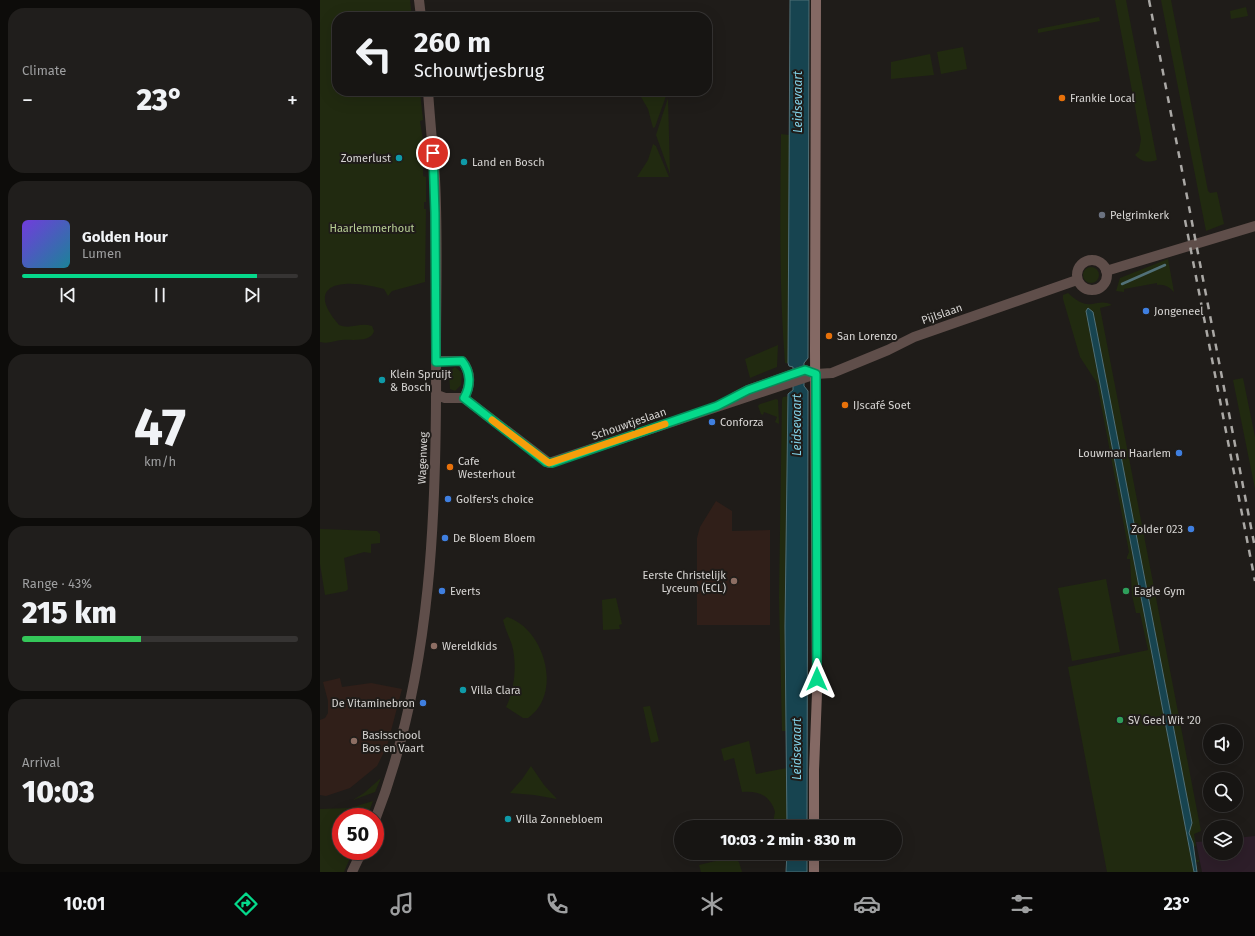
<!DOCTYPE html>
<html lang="en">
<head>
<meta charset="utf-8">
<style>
  :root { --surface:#171513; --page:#201e1c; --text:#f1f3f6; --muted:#9e9fa0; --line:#363433; --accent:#05d98b }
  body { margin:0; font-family:"Fira Sans",sans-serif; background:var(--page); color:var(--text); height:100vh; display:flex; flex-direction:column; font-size:15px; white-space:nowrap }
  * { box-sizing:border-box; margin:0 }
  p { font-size:13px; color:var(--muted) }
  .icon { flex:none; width:22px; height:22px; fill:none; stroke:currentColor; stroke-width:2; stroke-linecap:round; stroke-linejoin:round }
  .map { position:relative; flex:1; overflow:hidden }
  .side { display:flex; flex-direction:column; gap:8px; padding:8px; background:#0d0c0a; width:320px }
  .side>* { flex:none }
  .top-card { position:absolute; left:12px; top:12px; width:380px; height:84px; border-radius:16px; box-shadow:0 4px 16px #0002,0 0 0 1px var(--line); background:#171513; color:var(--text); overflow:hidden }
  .fabs { position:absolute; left:883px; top:724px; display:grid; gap:8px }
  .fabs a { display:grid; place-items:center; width:40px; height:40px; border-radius:50%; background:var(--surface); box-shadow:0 4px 16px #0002,0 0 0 1px var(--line); font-size:20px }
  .speed { position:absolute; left:12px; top:808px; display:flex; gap:8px; font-size:20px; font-weight:700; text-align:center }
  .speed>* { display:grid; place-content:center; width:52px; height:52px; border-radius:50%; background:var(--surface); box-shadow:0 4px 16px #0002,0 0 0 1px var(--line); line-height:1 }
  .speed .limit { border:6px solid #d22; background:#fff; color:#111 }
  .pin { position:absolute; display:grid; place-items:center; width:34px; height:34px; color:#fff; margin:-17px; border:2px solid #fff; border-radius:50%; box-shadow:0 1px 4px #0007 }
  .me { position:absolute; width:44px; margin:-22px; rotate:0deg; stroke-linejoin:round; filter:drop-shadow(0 0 3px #0008) }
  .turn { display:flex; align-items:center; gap:14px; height:84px; padding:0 16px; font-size:18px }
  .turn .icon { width:52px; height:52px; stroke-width:2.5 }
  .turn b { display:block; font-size:28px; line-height:34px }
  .big { font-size:30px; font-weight:800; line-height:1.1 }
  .side .widget { flex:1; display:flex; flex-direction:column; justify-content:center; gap:6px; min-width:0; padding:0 14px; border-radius:16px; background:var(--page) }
  .side .dial { align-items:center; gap:0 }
  .dial b { font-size:52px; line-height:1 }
  .song { display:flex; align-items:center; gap:12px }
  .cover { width:48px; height:48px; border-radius:6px; background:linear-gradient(135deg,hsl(260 70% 55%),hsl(190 70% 35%)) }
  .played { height:4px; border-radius:2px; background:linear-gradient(90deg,var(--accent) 85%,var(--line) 85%) }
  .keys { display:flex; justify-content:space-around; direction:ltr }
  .heat { display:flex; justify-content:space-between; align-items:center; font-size:22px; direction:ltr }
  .charge { height:6px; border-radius:3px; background:linear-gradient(90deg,#34c759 43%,var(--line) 0) }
  .trip { position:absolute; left:354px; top:820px; width:228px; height:40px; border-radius:20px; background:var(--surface); box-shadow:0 4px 16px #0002,0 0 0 1px var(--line); font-weight:800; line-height:40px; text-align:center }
  .tabs { display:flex; height:64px; justify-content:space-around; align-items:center; background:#090808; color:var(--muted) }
  .tabs .icon { width:28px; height:28px }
  .tabs .active { color:var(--accent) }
  .tabs b { font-size:18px; color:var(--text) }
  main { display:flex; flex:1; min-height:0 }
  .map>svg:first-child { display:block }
</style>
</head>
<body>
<main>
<section class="side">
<div class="widget"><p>Climate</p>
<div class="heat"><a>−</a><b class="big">23°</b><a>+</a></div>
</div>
<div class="widget">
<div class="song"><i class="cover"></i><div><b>Golden Hour</b><p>Lumen</p></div></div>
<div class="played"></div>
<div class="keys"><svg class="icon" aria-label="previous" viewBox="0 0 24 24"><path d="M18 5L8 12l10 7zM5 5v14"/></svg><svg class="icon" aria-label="pause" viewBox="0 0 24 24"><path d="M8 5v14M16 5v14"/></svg><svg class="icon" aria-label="next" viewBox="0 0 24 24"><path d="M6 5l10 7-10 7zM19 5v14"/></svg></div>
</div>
<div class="widget dial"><b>47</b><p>km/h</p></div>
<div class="widget"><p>Range · 43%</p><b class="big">215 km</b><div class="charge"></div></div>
<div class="widget"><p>Arrival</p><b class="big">10:03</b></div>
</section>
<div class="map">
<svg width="935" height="872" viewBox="0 0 935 872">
  <rect width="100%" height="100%" fill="#1f1c19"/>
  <!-- commercial -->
  <path fill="#2d1e29" d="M935,836V872H882L876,842L890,841V853H916V838Z"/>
  <!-- education -->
  <path fill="#301f19" d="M396,501L412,511V531L450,530V625H377V538L380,527Z
    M20,678L22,687L51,683L82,689L67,746L57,766L30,788L6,796L0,795V720L5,718L8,713V701L3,682Z"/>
  <!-- green -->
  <path fill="#212a10" d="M0,0H90L92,17H17V91H100L103,120L100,121L103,140V176L106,177V202H104V209H106L105,282L72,291L68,296L64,289C51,285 2,275 5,301C6,309 14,319 19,325C30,330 40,322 52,326L54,331C51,343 31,339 22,340C12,341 10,344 0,342Z
    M795,0H806L837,160C827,163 822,162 815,155L819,151L821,139Z
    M841,0H851L888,191L890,193L897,192L904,224L886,231Z
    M926,7L928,16L911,19L910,11Z
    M779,17L780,21L718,33V29Z
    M643,47L647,69L621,74L617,52Z
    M610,54L614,75L571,79V62Z
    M323,95L346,96L335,127L333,128L328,109L321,97Z
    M348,98L350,174L336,135Z
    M461,134L469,135L468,363H465C459,287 460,210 461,134Z
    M333,144L336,146L349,177H317L328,160Z
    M848,259L854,292C849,287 845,284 837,285V283L804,289V292L796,291L800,278Z
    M763 275a8 8 0 1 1 16 0a8 8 0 1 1-16 0Z
    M748,293C771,315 776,296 792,305L780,308L881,831L874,834L876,846L873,847L876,860H879V862H877L879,872L869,833L872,823L776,327L781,390L874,872H787L748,667L828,650L820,613H816L812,595L810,559H807V557L809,552L777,383L760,357L743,299V295Z
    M458,345L457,367L430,378L425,359Z
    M135,367L142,373L141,385L135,391L130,389L129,372Z
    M923,378L935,437V489L913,380Z
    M469,396L465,626L467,731H462L459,598L462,400L463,397Z
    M456,399L458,400L459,424L455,422L457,417L444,412L443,415L441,414L438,406L440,404Z
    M0,529L57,531L60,534V543L51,544V553L44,552L24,558L28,589L26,591L5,595L0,564Z
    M786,579L800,652L752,661L738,588Z
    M296,598L302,624L299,625L300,629L283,630L282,600Z
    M187,617C225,629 243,694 208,718H203L186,707C195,689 197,664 192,645C189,636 185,629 183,620Z
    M330,706L339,741L331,743L323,707Z
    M429,741L436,774L467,768V827H452L455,812C451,796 438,790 422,792L414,758L404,761L401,749Z
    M211,766L224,785L237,799L214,795L190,793L203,778Z
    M61,778L55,792L33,800L44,793Z
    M53,801L47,817H21V851H33L24,872H0V809L30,808Z
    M412,857L419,862L422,872H381L379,865Z"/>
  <!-- water -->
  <path fill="#174450" stroke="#517077" d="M470,0H489L488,358L484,363V386L488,391L487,827H467L465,626L468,394L473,390V367L469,366L468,363Z
    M768,308L773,312L776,327L872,823L869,833L873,843L877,872H874L766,311Z
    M467,853H487V872H466Z"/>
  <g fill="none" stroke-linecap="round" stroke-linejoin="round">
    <!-- stream -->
    <path stroke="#517077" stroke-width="2.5" d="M802,284L845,265"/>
    <!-- tertiary -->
    <path stroke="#5f4e4a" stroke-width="10" d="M99,0L101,17
      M757 275a15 15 0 1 1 30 0a15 15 0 1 1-30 0Z
      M786,271L935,226
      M116,361H142C151,372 151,385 144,398
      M117,395L125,398H144L229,463L496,374
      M415,397L428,390L485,370L496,374L512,373L568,350L594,337L757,280
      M55,820C113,672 117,506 116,350C116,293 118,236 115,179C113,150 110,120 108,91
      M32,872L42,851"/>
    <!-- secondary -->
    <path stroke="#846964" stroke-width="10" d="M494,827V770L497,693L495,351L496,0
      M494,853V872"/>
    <!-- rail -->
    <path stroke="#aaa8a5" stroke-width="2.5" stroke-dasharray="7 7" stroke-linecap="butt" d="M829,0L935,548
      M865,220L935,581"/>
  </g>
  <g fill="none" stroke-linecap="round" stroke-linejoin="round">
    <!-- route casing -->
    <g stroke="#038d5a" stroke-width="10">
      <path id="route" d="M113,153L115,213L116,362L142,361C151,372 151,386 144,398L226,462L232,463L397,406L428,390L470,375L485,370L496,374L497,679"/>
    </g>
    <!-- route -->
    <use href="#route" stroke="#05d98b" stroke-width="7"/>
    <!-- slow -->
    <path stroke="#f59e0b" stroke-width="7" d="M172,420L229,463L345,424"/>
  </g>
  <!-- markers -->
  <g fill="#e8710a" stroke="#1f1c19" stroke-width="1.5">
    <circle cx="742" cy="98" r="4"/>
    <circle cx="509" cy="336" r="4"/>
    <circle cx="525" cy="405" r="4"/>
    <circle cx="130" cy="467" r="4"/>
  </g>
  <g fill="#0f9aa8" stroke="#1f1c19" stroke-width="1.5">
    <circle cx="79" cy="158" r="4"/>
    <circle cx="144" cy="162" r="4"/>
    <circle cx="62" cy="380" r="4"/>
    <circle cx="143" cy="690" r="4"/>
    <circle cx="188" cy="819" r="4"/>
  </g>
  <circle fill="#6b7280" stroke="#1f1c19" stroke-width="1.5" cx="782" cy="215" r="4"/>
  <g fill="#3f7fe0" stroke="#1f1c19" stroke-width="1.5">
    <circle cx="826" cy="311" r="4"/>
    <circle cx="392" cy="422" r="4"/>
    <circle cx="859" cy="453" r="4"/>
    <circle cx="128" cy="499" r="4"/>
    <circle cx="871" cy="529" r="4"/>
    <circle cx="125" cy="538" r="4"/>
    <circle cx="122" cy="591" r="4"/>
    <circle cx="103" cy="703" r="4"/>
  </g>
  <g fill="#8d6e63" stroke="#1f1c19" stroke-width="1.5">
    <circle cx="414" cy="581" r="4"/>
    <circle cx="114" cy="646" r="4"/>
    <circle cx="34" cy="741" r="4"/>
  </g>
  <g fill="#2e9e5b" stroke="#1f1c19" stroke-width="1.5">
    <circle cx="806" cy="591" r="4"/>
    <circle cx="800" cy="720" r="4"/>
  </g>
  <g text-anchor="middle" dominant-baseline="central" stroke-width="4" stroke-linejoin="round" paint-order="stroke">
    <!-- poi labels -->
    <g font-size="11" fill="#d7d5d3" stroke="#1f1c19" text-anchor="start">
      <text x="750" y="98">Frankie Local</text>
      <text x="71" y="158" text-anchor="end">Zomerlust</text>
      <text x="152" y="162">Land en Bosch</text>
      <text x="790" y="215">Pelgrimkerk</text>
      <text x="834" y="311">Jongeneel</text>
      <text x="517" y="336">San Lorenzo</text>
      <text x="70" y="374">Klein Spruijt<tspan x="70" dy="13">&amp; Bosch</tspan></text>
      <text x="533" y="405">IJscafé Soet</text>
      <text x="400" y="422">Conforza</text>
      <text x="851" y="453" text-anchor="end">Louwman Haarlem</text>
      <text x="138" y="461">Cafe<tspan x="138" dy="13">Westerhout</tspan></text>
      <text x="136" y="499">Golfers's choice</text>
      <text x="863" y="529" text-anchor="end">Zolder 023</text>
      <text x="133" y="538">De Bloem Bloem</text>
      <text x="406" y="575" text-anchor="end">Eerste Christelijk<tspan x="406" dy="13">Lyceum (ECL)</tspan></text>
      <text x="130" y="591">Everts</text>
      <text x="814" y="591">Eagle Gym</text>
      <text x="122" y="646">Wereldkids</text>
      <text x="151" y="690">Villa Clara</text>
      <text x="95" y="703" text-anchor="end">De Vitaminebron</text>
      <text x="808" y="720">SV Geel Wit '20</text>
      <text x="42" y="735">Basisschool<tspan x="42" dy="13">Bos en Vaart</tspan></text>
      <text x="196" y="819">Villa Zonnebloem</text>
    </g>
    <!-- park labels -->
    <g font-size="11" fill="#b8cf95" stroke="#1f1c19">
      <text x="52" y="228">Haarlemmerhout</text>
    </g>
    <!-- street labels -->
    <g font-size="11" fill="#d7d5d3" stroke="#1f1c19">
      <text transform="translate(622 314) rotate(-19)">Pijlslaan</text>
      <text transform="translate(309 424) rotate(-19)">Schouwtjeslaan</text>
      <text transform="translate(103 458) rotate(-88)">Wagenweg</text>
    </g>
    <!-- water labels -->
    <g font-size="12" font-style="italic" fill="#80cee4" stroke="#1f1c19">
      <text transform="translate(478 102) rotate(-90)">Leidsevaart</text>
      <text transform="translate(477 425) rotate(-90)">Leidsevaart</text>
      <text transform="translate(477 749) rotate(-90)">Leidsevaart</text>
    </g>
  </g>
</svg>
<div class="fabs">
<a><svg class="icon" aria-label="sound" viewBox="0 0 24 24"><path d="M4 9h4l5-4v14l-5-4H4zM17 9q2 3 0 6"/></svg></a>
<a><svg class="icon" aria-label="search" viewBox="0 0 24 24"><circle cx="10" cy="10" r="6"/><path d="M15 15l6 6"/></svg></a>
<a><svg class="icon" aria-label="layers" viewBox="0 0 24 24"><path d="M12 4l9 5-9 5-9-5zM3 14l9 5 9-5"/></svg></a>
</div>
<div class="speed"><div class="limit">50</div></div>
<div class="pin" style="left:113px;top:153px;background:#d93025"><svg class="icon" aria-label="arrive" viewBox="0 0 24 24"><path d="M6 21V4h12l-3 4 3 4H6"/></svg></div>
<svg class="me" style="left:497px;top:679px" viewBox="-20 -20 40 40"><path d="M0-17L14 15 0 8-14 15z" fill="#05d98b" stroke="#fff" stroke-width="4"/></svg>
<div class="trip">10:03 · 2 min · 830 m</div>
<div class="top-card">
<div class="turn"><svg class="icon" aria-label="left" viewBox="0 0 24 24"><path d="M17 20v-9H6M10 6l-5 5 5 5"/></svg><div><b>260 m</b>Schouwtjesbrug</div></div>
</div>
</div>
</main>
<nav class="tabs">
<b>10:01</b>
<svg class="icon active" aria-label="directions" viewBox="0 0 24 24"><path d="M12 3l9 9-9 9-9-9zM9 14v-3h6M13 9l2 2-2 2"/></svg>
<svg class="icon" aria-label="music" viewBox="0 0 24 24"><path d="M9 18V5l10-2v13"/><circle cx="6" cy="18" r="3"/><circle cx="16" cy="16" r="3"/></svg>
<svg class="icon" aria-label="phone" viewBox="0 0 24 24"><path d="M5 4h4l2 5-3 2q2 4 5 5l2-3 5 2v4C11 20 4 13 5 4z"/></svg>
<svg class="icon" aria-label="climate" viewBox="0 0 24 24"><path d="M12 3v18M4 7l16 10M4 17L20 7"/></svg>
<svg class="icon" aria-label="car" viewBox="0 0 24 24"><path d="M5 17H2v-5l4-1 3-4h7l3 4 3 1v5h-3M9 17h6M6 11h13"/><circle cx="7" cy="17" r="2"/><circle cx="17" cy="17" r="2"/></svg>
<svg class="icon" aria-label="filters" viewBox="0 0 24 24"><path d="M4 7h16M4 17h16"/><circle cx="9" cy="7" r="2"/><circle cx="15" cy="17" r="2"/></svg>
<b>23°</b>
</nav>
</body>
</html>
